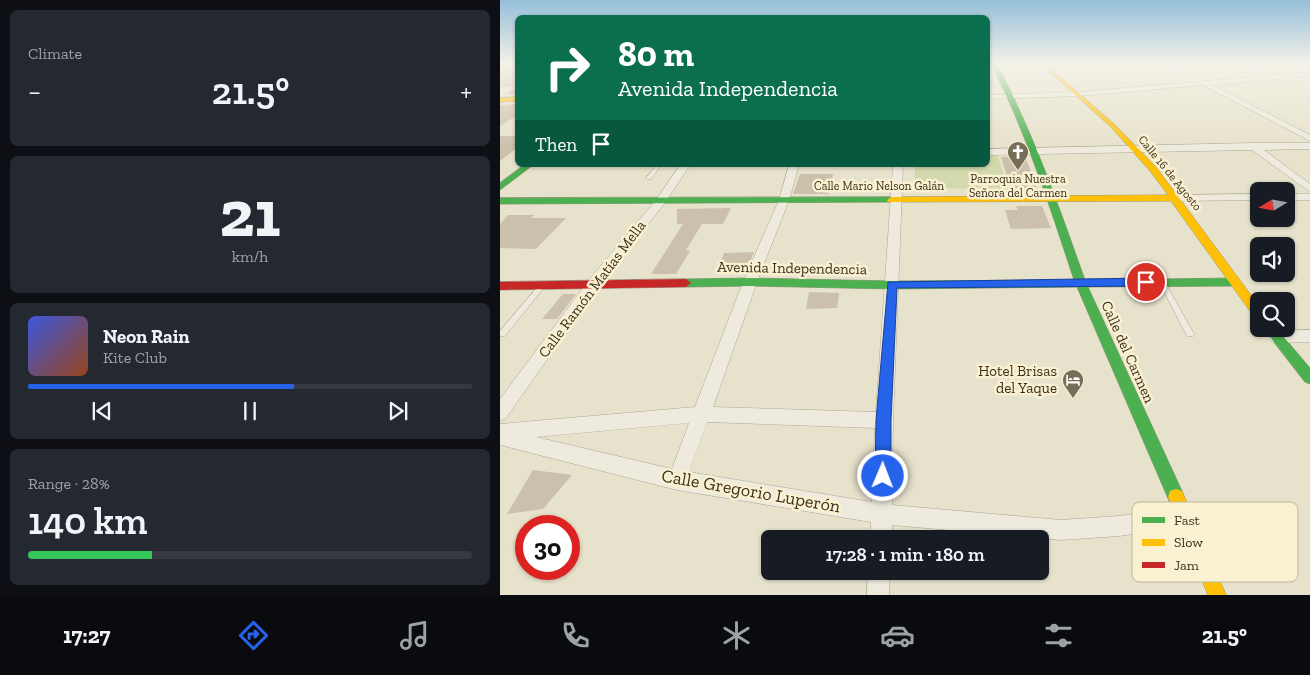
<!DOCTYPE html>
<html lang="en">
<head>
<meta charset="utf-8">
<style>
  :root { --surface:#171b24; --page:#242831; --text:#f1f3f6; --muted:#9ea1a6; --line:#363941; --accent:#2563eb }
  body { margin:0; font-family:"Zilla Slab",serif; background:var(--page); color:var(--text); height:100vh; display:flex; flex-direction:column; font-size:19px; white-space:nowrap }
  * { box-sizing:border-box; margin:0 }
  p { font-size:16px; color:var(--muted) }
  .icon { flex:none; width:28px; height:28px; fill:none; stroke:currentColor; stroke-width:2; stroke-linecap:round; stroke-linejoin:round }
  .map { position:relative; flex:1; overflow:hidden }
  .details { display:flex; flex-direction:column; gap:10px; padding:10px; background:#0d0f14; width:500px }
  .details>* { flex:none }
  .hud { position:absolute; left:15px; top:15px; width:475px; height:152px; border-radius:8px; box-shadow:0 1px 4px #0004; background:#0b6e4f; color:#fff; overflow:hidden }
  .needle { width:32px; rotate:259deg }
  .tools { position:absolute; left:750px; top:182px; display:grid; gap:10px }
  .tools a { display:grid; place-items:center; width:45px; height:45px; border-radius:8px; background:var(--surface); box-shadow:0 1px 4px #0004; font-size:25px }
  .speed { position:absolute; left:15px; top:515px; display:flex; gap:10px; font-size:25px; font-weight:700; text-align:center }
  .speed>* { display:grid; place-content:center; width:65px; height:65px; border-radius:50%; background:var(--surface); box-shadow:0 1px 4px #0004; line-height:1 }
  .speed .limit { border:8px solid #d22; background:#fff; color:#111 }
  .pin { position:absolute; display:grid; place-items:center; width:42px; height:42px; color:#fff; margin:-21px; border:2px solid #fff; border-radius:50%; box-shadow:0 1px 5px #0007 }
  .me { position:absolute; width:55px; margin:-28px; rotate:1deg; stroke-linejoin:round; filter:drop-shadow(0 0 4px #0008) }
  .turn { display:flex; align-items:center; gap:18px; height:105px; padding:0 20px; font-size:22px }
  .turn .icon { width:65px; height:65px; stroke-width:2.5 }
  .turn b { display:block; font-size:35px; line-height:42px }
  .then { display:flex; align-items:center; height:48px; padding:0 20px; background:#0003; gap:10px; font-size:19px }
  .big { font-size:38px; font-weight:600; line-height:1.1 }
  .details .widget { flex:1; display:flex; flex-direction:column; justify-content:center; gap:8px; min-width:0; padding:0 18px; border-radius:8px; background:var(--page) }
  .details .dial { align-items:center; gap:0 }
  .dial b { font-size:65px; line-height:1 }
  .song { display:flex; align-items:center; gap:15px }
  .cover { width:60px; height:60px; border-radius:8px; background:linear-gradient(135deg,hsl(230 70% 55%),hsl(20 70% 35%)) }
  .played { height:5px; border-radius:2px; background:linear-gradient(90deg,var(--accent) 60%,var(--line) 60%) }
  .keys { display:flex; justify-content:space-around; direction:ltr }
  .heat { display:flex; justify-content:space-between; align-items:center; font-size:28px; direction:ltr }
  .charge { height:8px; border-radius:4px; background:linear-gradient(90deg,#34c759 28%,var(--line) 0) }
  .trip { position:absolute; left:261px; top:530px; width:288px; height:50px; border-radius:8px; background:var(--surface); box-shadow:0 1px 4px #0004; font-weight:600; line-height:50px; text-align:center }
  .menu { display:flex; height:80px; justify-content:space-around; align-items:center; background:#090b0e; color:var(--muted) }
  .menu .icon { width:35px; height:35px }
  .menu .on { color:var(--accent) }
  .menu b { font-size:22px; color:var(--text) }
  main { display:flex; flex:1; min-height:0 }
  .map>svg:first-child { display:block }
</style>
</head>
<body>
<main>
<section class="details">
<div class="widget"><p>Climate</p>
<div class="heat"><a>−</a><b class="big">21.5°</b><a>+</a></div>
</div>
<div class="widget dial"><b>21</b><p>km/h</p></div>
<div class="widget">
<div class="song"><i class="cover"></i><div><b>Neon Rain</b><p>Kite Club</p></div></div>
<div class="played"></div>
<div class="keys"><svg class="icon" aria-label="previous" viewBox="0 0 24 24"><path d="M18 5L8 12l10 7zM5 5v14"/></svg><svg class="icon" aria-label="pause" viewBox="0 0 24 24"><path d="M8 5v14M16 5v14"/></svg><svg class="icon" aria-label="next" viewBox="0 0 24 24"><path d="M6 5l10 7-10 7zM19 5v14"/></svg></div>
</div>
<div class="widget"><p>Range · 28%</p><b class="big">140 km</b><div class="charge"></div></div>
</section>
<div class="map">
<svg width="810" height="595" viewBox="0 0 810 595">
  <rect width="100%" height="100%" fill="#e7e2cb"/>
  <!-- green -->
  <path fill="#d3d9ac" d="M488,153H497L508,189L415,188V165H488Z"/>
  <!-- building -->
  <path fill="#cbc0ac" d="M0,64H18V94L6,95L17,86L0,87Z
    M18,104V115L0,126V105Z
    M0,136H18V147L0,161Z
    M525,156L537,187H534L536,192H512L501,157Z
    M300,174H333L329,194H293Z
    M516,206H542L551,228L511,229L505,210H518Z
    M231,208L223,224H202L186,250L190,251L176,274H151L183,224H177V209Z
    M8,215H35L31,218H66L36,249L0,248V224Z
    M254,252L246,271L217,272L224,253Z
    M309,292L339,293L337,308L306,309Z
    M63,294H76L57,319H42Z
    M33,470L72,475L43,509L7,514Z"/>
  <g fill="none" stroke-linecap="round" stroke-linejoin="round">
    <!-- lane casing -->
    <g stroke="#aca695" stroke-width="1">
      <path id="lane" d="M488,83L505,84L507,85L505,86L488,85Z
        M157,165H161L151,179H147L146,178Z
        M660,280H664L665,282L694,334L693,336H687L659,282Z
        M40,284H42L45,286L5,336H0V331Z"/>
    </g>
    <!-- street casing -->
    <g stroke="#aca695" stroke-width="1">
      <path id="street" d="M664,64H673L705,81L768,76L744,64H753L778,75L810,72V76L712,85L810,135V141L703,85L579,96L488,99V95L579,92L696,82Z
        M753,143H810V149L764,150L810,184V192L752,150L488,155V149Z
        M180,165H190L164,204L98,287L6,418L0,421V399L88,281L156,200Z
        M289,165H299L289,200L257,282L213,407L376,412L393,165H403L393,420L392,505L561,520L619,516L685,507L692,510L695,517L692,524L685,527L619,536L561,540L392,525V539H370L371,522L177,490L0,445V424L195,407L243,282L279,200ZM207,422L375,428L372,502L189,472ZM189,423L172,469L36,437Z
        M759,194V200L675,201L670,198L675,195Z
        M786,194H810V200H786Z
        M810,330V342L776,343L771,341L769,337L771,333L776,331Z
        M368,571H390L389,595H367Z"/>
    </g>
    <!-- fast casing -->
    <g stroke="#9b9585" stroke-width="1">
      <path id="fast" d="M491,64H497C533,132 559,207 585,280L734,278L739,282L734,286L588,287L682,491L684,497L682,503L676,505L670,503L577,287L392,289L250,286L186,287L181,283L186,279L250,278L392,281L574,280C550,207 526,132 491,64Z
        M24,165H33L0,190V183Z
        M391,197L395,200L394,202L0,204V198Z
        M764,329H777L810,368V384L805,382Z"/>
    </g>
    <!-- slow casing -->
    <g stroke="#9b9585" stroke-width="1">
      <path id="slow" d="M541,64H546L616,126L656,167L759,306V319L755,318L671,201L388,202L387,200L391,197L668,195L650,171L612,128Z
        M18,97V101L0,102V98Z
        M676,489L682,491L726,595H708L668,497L670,491Z"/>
    </g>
    <!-- jam casing -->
    <g stroke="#9b9585" stroke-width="1">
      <path id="jam" d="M186,279L191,283L186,287L0,290V282Z"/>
    </g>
    <!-- lane -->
    <use href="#lane" fill="#eeeade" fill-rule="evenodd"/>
    <!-- street -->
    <use href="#street" fill="#eeeade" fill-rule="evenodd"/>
    <!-- fast -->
    <use href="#fast" fill="#4caf50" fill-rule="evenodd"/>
    <!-- slow -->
    <use href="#slow" fill="#ffc107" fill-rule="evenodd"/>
    <!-- jam -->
    <use href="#jam" fill="#c62828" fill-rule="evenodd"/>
  </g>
  <!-- sky -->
  <linearGradient id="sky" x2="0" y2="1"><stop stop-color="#95bed9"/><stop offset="0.43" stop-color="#f4f2e8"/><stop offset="1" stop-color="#f4f2e8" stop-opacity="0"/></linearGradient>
  <rect width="810" height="148" fill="url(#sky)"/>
  <!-- route -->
  <path fill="#2563eb" stroke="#184099" d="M646,278L651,282L646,286L397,288L391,420V476L389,482L383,484L377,482L375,476L376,420L388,282Z"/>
  <!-- icons -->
  <defs>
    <g id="church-pin" transform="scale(1.125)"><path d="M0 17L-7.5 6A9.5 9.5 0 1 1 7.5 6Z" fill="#776e59" stroke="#f9f1d1"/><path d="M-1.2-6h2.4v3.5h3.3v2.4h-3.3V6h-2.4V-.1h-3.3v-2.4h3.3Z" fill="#fff"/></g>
    <g id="hotel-pin" transform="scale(1.125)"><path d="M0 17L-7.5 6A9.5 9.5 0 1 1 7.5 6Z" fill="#776e59" stroke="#f9f1d1"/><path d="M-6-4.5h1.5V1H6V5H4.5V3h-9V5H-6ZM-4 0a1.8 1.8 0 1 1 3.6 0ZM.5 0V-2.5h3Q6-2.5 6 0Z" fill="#fff"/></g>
  </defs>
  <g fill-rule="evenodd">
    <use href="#church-pin" x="518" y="152"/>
    <use href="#hotel-pin" x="573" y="380"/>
  </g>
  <g text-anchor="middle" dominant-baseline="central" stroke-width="5" stroke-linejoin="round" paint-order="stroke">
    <!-- far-street labels -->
    <g font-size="12" fill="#3b2f1c" stroke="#f9f1d1">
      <text transform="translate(670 173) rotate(51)">Calle 16 de Agosto</text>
      <text x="379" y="186">Calle Mario Nelson Galán</text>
    </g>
    <!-- far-poi labels -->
    <g font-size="12" fill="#3b2f1c" stroke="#f9f1d1">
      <text x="518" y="179">Parroquia Nuestra<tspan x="518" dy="14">Señora del Carmen</tspan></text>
    </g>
    <!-- street labels -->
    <g font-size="15" fill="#3b2f1c" stroke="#f9f1d1">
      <text transform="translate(292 268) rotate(1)">Avenida Independencia</text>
      <text transform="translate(92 289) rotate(-53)">Calle Ramón Matías Mella</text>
      <text transform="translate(628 352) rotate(66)">Calle del Carmen</text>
    </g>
    <!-- poi labels -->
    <g font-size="15" fill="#3b2f1c" stroke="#f9f1d1" text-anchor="end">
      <text x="557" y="371">Hotel Brisas<tspan x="557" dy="17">del Yaque</tspan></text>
    </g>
    <!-- near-street labels -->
    <g font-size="18" fill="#3b2f1c" stroke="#f9f1d1">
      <text transform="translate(251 491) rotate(10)">Calle Gregorio Luperón</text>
    </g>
  </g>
  <!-- legend -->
  <rect x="632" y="502" width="166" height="80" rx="8" fill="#f9f1d1" stroke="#c0b79b" stroke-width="1"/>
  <rect x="642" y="517" width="23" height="6" fill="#4caf50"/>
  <rect x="642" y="539" width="23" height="7" fill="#ffc107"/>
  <rect x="642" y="562" width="23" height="6" fill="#c62828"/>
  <g font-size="14" fill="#3b2f1c">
    <text x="674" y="525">Fast</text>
    <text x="674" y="547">Slow</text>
    <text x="674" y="570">Jam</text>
  </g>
</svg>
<div class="tools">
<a><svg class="needle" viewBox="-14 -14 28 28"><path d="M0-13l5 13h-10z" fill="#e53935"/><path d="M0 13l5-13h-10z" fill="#9ea1a6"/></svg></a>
<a><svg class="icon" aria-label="sound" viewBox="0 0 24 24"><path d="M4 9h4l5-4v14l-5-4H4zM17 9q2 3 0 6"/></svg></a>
<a><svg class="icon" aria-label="search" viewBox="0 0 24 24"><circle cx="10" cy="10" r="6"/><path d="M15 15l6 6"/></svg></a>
</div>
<div class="speed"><div class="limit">30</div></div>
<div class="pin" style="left:646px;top:282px;background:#d93025"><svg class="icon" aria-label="arrive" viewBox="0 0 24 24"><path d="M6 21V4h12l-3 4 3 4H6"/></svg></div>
<svg class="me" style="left:383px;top:476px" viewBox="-20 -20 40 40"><circle r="17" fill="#2563eb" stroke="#fff" stroke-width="3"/><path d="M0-11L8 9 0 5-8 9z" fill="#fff"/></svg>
<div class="trip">17:28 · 1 min · 180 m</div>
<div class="hud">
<div class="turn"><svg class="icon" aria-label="right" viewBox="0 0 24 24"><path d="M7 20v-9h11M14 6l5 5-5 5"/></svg><div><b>80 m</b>Avenida Independencia</div></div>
<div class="then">Then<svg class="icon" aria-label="arrive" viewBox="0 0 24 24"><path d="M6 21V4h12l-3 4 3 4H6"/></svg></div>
</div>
</div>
</main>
<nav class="menu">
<b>17:27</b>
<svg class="icon on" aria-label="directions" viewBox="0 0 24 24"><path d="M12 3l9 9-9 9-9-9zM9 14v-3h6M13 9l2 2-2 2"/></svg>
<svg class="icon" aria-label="music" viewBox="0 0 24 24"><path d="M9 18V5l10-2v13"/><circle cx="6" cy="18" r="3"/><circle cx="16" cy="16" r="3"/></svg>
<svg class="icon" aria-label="phone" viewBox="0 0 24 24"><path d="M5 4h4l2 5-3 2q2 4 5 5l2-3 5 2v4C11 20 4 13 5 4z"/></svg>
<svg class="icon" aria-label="climate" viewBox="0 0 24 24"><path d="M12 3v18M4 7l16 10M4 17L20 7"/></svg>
<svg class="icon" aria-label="car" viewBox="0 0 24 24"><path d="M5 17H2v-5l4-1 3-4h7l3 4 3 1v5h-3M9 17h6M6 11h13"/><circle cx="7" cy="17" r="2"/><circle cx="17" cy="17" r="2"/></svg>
<svg class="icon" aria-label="filters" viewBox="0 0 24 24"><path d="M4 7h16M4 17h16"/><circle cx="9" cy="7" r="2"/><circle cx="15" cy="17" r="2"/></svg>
<b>21.5°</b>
</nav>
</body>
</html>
